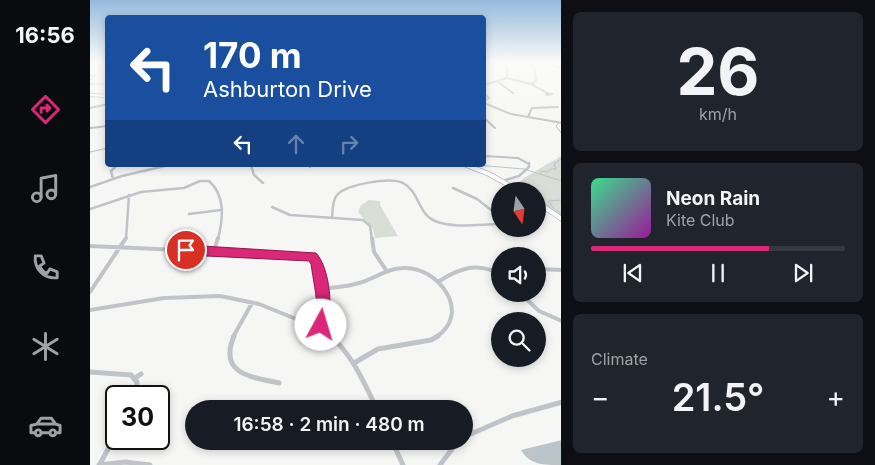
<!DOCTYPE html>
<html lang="en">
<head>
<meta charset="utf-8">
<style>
  :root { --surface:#171b24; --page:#20242c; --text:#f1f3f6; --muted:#9ea1a6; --line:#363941; --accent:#db2777 }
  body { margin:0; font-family:Inter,sans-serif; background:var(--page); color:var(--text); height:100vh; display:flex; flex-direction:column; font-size:19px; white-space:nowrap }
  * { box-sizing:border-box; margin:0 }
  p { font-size:16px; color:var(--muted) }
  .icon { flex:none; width:28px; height:28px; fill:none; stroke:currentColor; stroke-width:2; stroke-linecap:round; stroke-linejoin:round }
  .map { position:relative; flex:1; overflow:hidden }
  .drawer { display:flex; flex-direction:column; gap:12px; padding:12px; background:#0d0f14; width:314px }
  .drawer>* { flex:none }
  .hud { position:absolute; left:15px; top:15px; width:381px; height:152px; border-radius:5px; box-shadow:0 2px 8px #0003; background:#1a4fa0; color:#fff; overflow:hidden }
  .needle { width:32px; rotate:167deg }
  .fabs { position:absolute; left:401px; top:182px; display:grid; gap:10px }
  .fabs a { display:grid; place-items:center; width:55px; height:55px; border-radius:50%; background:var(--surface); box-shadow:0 2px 8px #0003; font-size:25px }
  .speed { position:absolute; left:15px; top:385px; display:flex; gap:10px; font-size:25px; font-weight:700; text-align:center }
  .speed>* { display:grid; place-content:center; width:65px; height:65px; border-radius:50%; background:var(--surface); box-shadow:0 2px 8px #0003; line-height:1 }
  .speed .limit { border:2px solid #111; border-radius:8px; background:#fff; color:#111 }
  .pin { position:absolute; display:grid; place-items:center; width:42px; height:42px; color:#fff; margin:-21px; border:2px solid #fff; border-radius:50%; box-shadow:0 1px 5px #0007 }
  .me { position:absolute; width:55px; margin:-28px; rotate:6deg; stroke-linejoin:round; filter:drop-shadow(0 0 4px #0008) }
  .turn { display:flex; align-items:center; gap:18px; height:105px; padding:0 15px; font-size:22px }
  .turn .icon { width:65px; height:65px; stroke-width:2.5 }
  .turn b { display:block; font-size:35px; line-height:42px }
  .lanes { display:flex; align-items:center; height:48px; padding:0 15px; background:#0003; justify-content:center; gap:25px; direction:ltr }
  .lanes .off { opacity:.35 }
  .big { font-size:38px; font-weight:600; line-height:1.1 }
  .drawer .tile { flex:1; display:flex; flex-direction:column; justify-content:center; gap:8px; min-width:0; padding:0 18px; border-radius:8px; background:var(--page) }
  .drawer .dial { align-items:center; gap:0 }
  .dial b { font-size:65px; line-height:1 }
  .song { display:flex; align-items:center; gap:15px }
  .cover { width:60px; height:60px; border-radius:8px; background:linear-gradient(135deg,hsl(150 70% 55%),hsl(300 70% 35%)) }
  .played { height:5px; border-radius:2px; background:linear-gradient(90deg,var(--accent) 70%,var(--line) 70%) }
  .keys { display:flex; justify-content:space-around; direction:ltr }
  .heat { display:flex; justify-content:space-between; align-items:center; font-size:28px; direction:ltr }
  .trip { position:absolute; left:95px; top:400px; width:288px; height:50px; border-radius:25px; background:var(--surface); box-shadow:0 2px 8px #0003; font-weight:600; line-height:50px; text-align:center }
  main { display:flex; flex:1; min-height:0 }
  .tabs { display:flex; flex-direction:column; width:90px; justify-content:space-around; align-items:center; background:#090b0e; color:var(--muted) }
  .tabs .icon { width:35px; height:35px }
  .tabs .on { color:var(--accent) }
  .tabs b { font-size:22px; color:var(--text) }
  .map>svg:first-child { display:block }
</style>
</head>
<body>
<main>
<nav class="tabs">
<b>16:56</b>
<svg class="icon on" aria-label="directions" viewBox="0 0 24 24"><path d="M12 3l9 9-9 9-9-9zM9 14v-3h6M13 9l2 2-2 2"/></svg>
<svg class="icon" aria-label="music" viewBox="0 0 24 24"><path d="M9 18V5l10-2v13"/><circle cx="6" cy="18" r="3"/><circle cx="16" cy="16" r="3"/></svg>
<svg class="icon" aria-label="phone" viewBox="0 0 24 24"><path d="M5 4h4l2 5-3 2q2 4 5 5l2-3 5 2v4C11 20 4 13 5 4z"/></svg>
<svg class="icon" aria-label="climate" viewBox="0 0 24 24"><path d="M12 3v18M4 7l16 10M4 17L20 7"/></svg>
<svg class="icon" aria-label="car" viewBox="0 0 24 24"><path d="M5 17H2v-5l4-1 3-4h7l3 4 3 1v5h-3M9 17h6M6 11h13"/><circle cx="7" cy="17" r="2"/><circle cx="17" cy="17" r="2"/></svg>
</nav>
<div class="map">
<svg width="472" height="465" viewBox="0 0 472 465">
  <rect width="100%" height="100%" fill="#f6f7f4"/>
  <!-- green -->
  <path fill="#d8ddd5" d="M471,156V217L448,201V191H432L424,187L434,178Z
    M279,200L290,201V205L308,236L285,238C283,222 277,224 268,212L271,205Z"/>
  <!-- water -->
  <path fill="#bac4c9" d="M472,440L471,465C453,465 440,465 431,450Z"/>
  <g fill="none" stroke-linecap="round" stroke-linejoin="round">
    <!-- stream -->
    <path stroke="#bac4c9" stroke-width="1" d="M0,76L6,75L0,80
      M0,84H18
      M469,123L466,126L472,134
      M0,152L18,148
      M385,165L434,169L472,181
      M451,173V171L458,172L461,169H466L464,164L472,158
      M472,200L459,201L463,208L472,214"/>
    <!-- major-far1 casing -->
    <g stroke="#b5b9bd" stroke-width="4">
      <path id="major-far1" d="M0,95L18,96"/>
    </g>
    <!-- major casing -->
    <g stroke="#b5b9bd" stroke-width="5.5">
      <path id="major" d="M376,165L399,174L429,191
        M448,203L472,219"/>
    </g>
    <!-- minor-far3 -->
    <path stroke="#c0c3c7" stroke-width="2" d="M394,63L418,66
      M433,63L444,65
      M9,67L14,63
      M417,78L441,84L457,93
      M408,82L423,93
      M441,84L446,81L444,65L457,64L472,68
      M394,85L417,78L418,63
      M394,93L399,98L394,101
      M456,93L462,94L457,95Z
      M394,103L421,114L472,123
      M0,108L18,104
      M438,117L442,108L468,107
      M394,118L405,128
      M0,128L18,126
      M394,156L428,158L439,164"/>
    <!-- minor-far2 -->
    <path stroke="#c0c3c7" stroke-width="2.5" d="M161,165L164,175L173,183
      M219,165L220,167
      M23,179L21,171L27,165
      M412,181L429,176L439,167V163
      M0,187L32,176L79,165
      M363,188L387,199L410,217
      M182,207L200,215L273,220L280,226L282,239
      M0,209L51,192L94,188L110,181H119C136,196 133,219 128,239
      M99,214L131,210
      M448,215L458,210
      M242,217C243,210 242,201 247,195C257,184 300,177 313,183C329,191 328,214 345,221C364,229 390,224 410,224
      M36,239L39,195"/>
    <!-- minor-far1 -->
    <path stroke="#c0c3c7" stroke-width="4" d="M282,238L284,252L296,270
      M0,246L222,256L227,262L234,309L230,329
      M124,251L128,238
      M448,269L472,270
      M348,282C369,268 387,262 410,274
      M231,289C244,287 257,287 269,283C284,279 297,268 313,268C348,266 383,313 346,337
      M0,292L36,238
      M431,294L449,311L472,321
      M0,310L74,298L130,296L169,304L226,327L243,337
      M143,337L162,303"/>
    <!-- minor -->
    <path stroke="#c0c3c7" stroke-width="5" d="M144,336C128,374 161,377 189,383
      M241,336C263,356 274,383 287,409
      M264,363L288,349L341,340L348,336
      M0,372L41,375L47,382L46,396
      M45,378L51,374
      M374,437L422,416L472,402
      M302,441L313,465
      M10,464L26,434
      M9,465L35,462L60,465
      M350,465L368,441"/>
    <!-- major-far1 -->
    <use href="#major-far1" stroke="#fff" stroke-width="2.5"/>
    <!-- major -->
    <use href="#major" stroke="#fff" stroke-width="4"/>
  </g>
  <!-- sky -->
  <linearGradient id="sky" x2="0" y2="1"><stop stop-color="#95badc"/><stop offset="0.49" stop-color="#fbfbfa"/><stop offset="1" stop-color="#fbfbfa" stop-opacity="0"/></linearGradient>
  <rect width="472" height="128" fill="url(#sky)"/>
  <!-- route -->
  <path fill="#db2777" stroke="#8e194d" d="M96,245L226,253C240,268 244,312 236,330L231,333L226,330C223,323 227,319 227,311C227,296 223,279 221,264L219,261L96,255L92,254L90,250L92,247Z"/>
</svg>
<div class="fabs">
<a><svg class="needle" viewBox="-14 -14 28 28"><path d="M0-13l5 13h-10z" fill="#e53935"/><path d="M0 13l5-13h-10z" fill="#9ea1a6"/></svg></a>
<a><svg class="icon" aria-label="sound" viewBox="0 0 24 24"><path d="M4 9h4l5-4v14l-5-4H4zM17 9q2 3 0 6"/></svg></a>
<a><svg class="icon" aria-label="search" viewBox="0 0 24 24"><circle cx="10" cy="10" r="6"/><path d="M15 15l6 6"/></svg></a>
</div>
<div class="speed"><div class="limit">30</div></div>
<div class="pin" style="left:96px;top:250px;background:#d93025"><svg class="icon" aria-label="arrive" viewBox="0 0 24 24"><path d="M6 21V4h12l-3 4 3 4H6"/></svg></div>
<svg class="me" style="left:231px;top:325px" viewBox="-20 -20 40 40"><circle r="19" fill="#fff"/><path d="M0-13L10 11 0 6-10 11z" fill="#db2777"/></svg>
<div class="trip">16:58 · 2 min · 480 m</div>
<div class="hud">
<div class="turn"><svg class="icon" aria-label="left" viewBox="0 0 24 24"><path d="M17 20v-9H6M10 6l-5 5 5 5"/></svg><div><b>170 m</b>Ashburton Drive</div></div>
<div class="lanes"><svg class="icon" aria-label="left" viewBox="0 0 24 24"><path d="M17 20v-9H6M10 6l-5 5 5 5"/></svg><svg class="icon off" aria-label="ahead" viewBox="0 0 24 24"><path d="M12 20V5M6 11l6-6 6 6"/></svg><svg class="icon off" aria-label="right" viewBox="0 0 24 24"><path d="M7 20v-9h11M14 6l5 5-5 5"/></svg></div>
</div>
</div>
<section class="drawer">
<div class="tile dial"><b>26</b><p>km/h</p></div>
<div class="tile">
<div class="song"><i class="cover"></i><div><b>Neon Rain</b><p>Kite Club</p></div></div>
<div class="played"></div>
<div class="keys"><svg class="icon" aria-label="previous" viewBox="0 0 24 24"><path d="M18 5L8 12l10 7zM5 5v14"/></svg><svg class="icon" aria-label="pause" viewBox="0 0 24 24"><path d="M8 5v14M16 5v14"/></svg><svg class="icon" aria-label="next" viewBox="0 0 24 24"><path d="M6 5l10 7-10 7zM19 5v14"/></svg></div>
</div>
<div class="tile"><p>Climate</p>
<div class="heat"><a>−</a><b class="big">21.5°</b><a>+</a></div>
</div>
</section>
</main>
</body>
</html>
